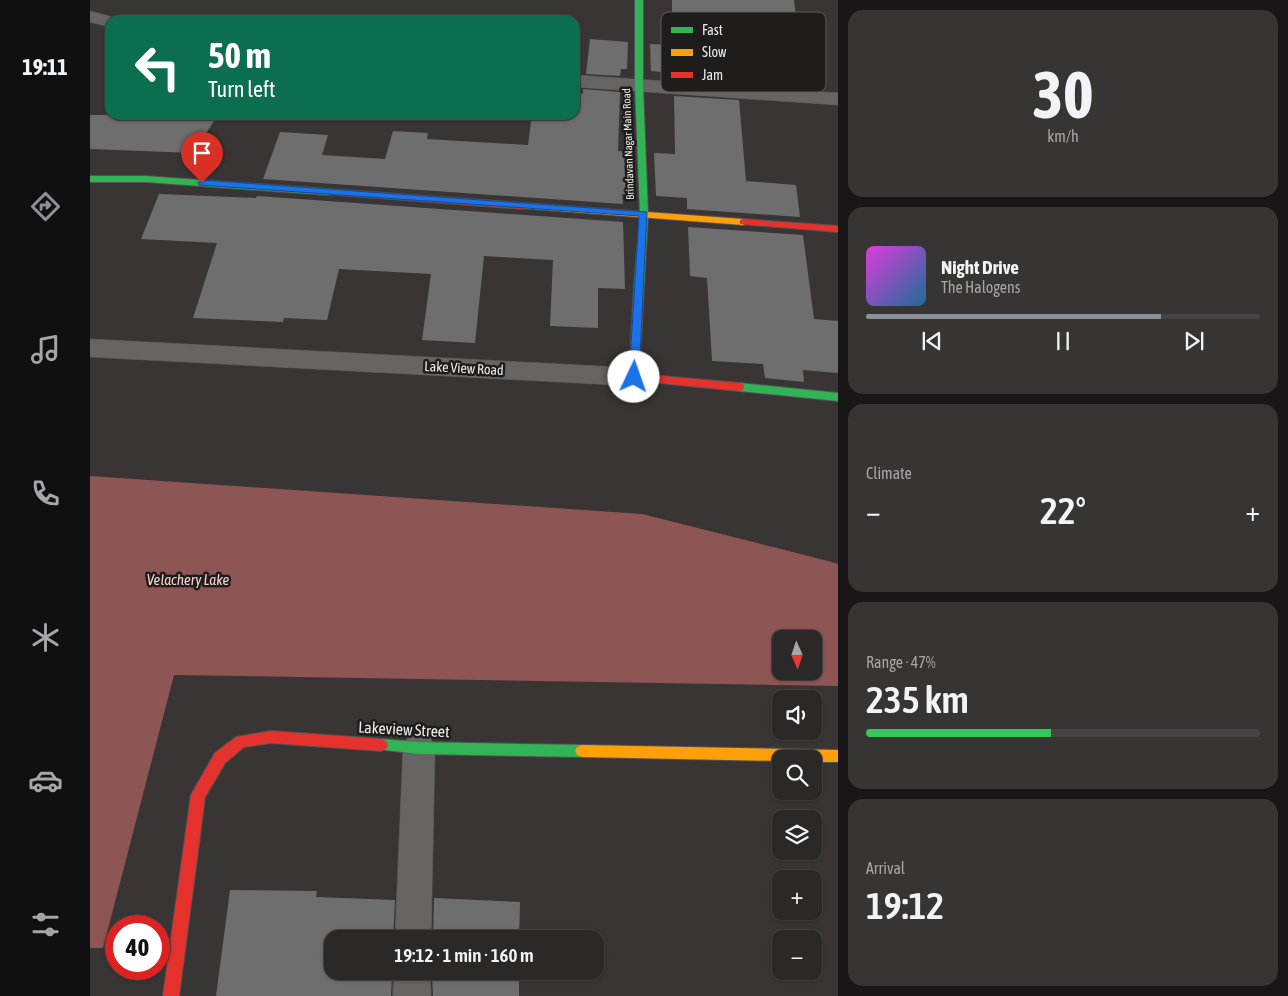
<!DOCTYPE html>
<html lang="en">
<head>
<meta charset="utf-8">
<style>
  :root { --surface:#2b2828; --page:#373434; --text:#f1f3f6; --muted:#a6a6a8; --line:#474445; --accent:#8c9099 }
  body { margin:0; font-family:"Asap Condensed",sans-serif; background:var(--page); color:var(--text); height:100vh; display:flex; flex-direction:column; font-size:19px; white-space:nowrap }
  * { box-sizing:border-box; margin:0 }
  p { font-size:16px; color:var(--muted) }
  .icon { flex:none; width:28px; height:28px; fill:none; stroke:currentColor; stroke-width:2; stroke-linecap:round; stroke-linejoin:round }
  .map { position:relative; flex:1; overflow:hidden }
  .panel { display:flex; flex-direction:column; gap:10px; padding:10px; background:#181616; width:450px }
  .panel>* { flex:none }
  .guide { position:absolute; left:15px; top:15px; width:475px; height:105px; border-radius:15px; box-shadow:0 1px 4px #0004,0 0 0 1px var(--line); background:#0b6e4f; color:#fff; overflow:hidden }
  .needle { width:32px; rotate:177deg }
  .fabs { position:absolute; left:682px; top:630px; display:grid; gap:10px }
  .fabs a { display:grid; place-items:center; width:50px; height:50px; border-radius:10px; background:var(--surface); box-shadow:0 1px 4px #0004,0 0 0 1px var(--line); font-size:25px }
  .speed { position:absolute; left:15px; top:915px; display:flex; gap:10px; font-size:25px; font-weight:700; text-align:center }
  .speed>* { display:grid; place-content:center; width:65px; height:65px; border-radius:50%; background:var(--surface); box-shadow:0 1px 4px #0004,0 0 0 1px var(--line); line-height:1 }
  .speed .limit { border:8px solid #d22; background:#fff; color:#111 }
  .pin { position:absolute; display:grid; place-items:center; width:42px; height:42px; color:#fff; margin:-51px -21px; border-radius:50% 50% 50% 0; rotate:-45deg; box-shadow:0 0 5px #0007 }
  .pin .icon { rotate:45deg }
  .me { position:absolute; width:55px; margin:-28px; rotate:3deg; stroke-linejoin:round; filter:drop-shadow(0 0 4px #0008) }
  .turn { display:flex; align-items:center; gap:18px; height:105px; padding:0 20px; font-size:22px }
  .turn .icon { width:65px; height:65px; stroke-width:2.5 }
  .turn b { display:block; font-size:35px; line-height:42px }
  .big { font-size:38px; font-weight:600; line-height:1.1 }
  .panel .widget { flex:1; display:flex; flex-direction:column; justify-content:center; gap:8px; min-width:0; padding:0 18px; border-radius:15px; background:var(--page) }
  .panel .dial { align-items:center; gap:0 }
  .dial b { font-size:65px; line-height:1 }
  .song { display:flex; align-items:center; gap:15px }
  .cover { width:60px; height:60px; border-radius:8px; background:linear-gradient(135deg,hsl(300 70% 55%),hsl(200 70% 35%)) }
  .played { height:5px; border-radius:2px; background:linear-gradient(90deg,var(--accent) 75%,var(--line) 75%) }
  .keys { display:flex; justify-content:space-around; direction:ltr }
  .heat { display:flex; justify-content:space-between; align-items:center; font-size:28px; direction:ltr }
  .charge { height:8px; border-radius:4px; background:linear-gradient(90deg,#34c759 47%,var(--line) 0) }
  .trip { position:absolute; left:234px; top:930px; width:280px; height:50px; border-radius:15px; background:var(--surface); box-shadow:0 1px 4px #0004,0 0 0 1px var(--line); font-weight:600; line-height:50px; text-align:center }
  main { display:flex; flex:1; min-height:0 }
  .menu { display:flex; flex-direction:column; width:90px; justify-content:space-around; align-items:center; background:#111010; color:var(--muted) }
  .menu .icon { width:35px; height:35px }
  .menu .active { color:var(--accent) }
  .menu b { font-size:22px; color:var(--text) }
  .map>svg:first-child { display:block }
</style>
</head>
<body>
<main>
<nav class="menu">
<b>19:11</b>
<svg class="icon active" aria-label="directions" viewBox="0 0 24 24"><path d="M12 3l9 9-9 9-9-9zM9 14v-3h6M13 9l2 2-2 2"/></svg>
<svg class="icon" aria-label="music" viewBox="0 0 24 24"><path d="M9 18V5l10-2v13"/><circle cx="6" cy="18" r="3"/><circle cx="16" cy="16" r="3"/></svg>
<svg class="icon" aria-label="phone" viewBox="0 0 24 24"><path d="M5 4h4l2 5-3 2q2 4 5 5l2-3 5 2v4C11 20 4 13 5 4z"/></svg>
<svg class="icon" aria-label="climate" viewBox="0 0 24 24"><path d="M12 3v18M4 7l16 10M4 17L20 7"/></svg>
<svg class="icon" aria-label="car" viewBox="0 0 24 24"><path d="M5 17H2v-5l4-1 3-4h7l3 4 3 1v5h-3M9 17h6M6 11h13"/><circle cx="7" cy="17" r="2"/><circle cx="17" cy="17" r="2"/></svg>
<svg class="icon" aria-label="filters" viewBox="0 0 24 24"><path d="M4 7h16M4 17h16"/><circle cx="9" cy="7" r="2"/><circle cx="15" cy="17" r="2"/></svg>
</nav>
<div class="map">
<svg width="748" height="996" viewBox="0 0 748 996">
  <rect width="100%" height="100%" fill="#393535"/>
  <!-- water -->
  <path fill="#8d5654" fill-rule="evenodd" d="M0,476L552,514L738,561L748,564V686L84,675L13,948H0ZM691,639H724V671H691Z"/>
  <!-- building -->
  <path fill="#6f6e6f" d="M582,0H704L713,78L647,74L648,84L583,80V73L561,71L560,44L582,45Z
    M500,39L538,42L537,69H531L530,76L496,74Z
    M493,89L530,92L528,151H539L541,194H532L533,204L173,179L190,132L238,135L232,155L295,159L303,131L338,133L337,139L438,145L442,115H485V93L493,94Z
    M584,96L649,100L656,181L706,185L710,217L597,209V198L566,196L564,153L585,154Z
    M0,115H128L103,153L0,149Z
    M69,194L166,198L167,196L533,222L535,289L508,288V328L460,326L463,260L394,256L385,343L332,340L341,274L249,269L237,320L194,318L193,322L103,318L127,243L51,239Z
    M598,227L713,235L724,319L748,321V373L713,370L714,382L675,378L673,364L622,361L617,278L600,276Z
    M140,890L227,891L226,897L305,900L303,939H242V971H302L301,996H126Z
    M344,898L430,902L429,939H343Z
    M342,971H429V996H343Z"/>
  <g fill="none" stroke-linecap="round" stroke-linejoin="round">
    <!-- street casing -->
    <g stroke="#565353" stroke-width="1">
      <path id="street" d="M0,11L26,18L28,20H20V27L0,22Z
        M485,75L748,93V105L485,87Z
        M0,339L544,368L553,370L557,377L553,384L544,386L0,357Z
        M329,733L340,737L345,748L341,939H305L313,748L318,737Z
        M304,971H340L341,996H303Z"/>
    </g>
    <!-- fast casing -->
    <g stroke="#565353" stroke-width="2">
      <path id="fast" d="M545,0H553V86L558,214L554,287L549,290L544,287L550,214L545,86Z
        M0,176H55L238,189L242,192L238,195L55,182H0Z
        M649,383L748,393V401L649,391L644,387Z
        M291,739L329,742L492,745L497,747L499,751L497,755L492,757L329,754L286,749L284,745L286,741Z"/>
    </g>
    <!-- slow casing -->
    <g stroke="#565353" stroke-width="2">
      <path id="slow" d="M433,203L653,219L658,222L653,225L430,208V204Z
        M492,745L748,750V762H724V759H691V761L492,757L487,755L485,751L487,747Z"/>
    </g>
    <!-- jam casing -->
    <g stroke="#565353" stroke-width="2">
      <path id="jam" d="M238,189L433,203L437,206L433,209L235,194L234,192Z
        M653,219L748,226V232L650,224V220Z
        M549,284L554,287L549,374L649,383L653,384L654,387L653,390L649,391L540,380L539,377L544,287Z
        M181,731L291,739L296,741L298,745L296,749L291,751L181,743L154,747L135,763L115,797L89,996H73L101,795L125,753L146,737Z"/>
    </g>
    <!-- street -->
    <use href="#street" fill="#676564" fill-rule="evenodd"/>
    <!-- fast -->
    <use href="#fast" fill="#30b455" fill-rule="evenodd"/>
    <!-- slow -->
    <use href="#slow" fill="#ff9f0a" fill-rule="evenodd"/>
    <!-- jam -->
    <use href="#jam" fill="#e5322d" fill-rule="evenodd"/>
  </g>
  <!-- route -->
  <path fill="#1a73e8" stroke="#114b97" d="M112,180L557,212L549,377L544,381L539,377L549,216L109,185L108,183Z"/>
  <g text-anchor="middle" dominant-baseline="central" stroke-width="5" stroke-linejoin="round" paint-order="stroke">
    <!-- far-street labels -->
    <g font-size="11" fill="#eeeaea" stroke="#1f1c1c">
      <text transform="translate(538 144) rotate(-92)">Brindavan Nagar Main Road</text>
    </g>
    <!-- street labels -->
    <g font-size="14" fill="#eeeaea" stroke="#1f1c1c">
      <text transform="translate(374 368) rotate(3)">Lake View Road</text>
    </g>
    <!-- water labels -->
    <g font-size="15" font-style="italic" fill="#f8d1ce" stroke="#1f1c1c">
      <text x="98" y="579">Velachery Lake</text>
    </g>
    <!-- near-street labels -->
    <g font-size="16" fill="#eeeaea" stroke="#1f1c1c">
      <text transform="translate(314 729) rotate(3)">Lakeview Street</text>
    </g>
  </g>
  <!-- legend -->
  <rect x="571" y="12" width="165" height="80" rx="8" fill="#1f1c1c" stroke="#5d5a5a" stroke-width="1"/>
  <rect x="581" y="27" width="22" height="6" fill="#30b455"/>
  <rect x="581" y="49" width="22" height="7" fill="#ff9f0a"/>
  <rect x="581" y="72" width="22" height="6" fill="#e5322d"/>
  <g font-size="14" fill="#eeeaea">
    <text x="612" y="35">Fast</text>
    <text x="612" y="57">Slow</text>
    <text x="612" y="80">Jam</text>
  </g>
</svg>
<div class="fabs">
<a><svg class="needle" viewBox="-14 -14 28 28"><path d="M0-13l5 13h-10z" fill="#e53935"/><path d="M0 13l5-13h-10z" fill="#a6a6a8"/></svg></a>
<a><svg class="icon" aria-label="sound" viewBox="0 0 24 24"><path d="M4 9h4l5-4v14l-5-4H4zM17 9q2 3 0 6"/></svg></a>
<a><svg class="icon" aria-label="search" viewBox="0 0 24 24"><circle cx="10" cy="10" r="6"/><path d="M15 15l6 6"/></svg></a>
<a><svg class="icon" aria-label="layers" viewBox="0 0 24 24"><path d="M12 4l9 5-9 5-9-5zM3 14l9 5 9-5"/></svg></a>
<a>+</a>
<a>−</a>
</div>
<div class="speed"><div class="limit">40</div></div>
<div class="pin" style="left:112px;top:183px;background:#d93025"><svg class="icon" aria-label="arrive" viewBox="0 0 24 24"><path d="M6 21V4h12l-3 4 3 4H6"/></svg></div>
<svg class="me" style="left:544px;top:377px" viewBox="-20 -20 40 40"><circle r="19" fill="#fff"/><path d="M0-13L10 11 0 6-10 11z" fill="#1a73e8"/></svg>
<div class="trip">19:12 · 1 min · 160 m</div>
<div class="guide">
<div class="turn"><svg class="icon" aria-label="left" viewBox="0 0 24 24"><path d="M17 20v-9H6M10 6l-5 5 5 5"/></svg><div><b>50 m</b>Turn left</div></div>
</div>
</div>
<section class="panel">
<div class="widget dial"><b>30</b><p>km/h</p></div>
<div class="widget">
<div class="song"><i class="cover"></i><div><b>Night Drive</b><p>The Halogens</p></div></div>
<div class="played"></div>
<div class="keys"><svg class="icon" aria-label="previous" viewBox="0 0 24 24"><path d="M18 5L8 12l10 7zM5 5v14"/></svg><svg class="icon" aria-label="pause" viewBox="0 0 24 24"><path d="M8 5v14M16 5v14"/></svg><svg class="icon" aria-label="next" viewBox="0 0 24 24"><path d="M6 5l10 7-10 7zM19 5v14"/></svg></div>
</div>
<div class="widget"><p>Climate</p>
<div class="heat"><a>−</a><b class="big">22°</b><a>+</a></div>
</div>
<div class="widget"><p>Range · 47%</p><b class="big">235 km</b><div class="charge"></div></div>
<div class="widget"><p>Arrival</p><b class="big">19:12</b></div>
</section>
</main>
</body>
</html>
